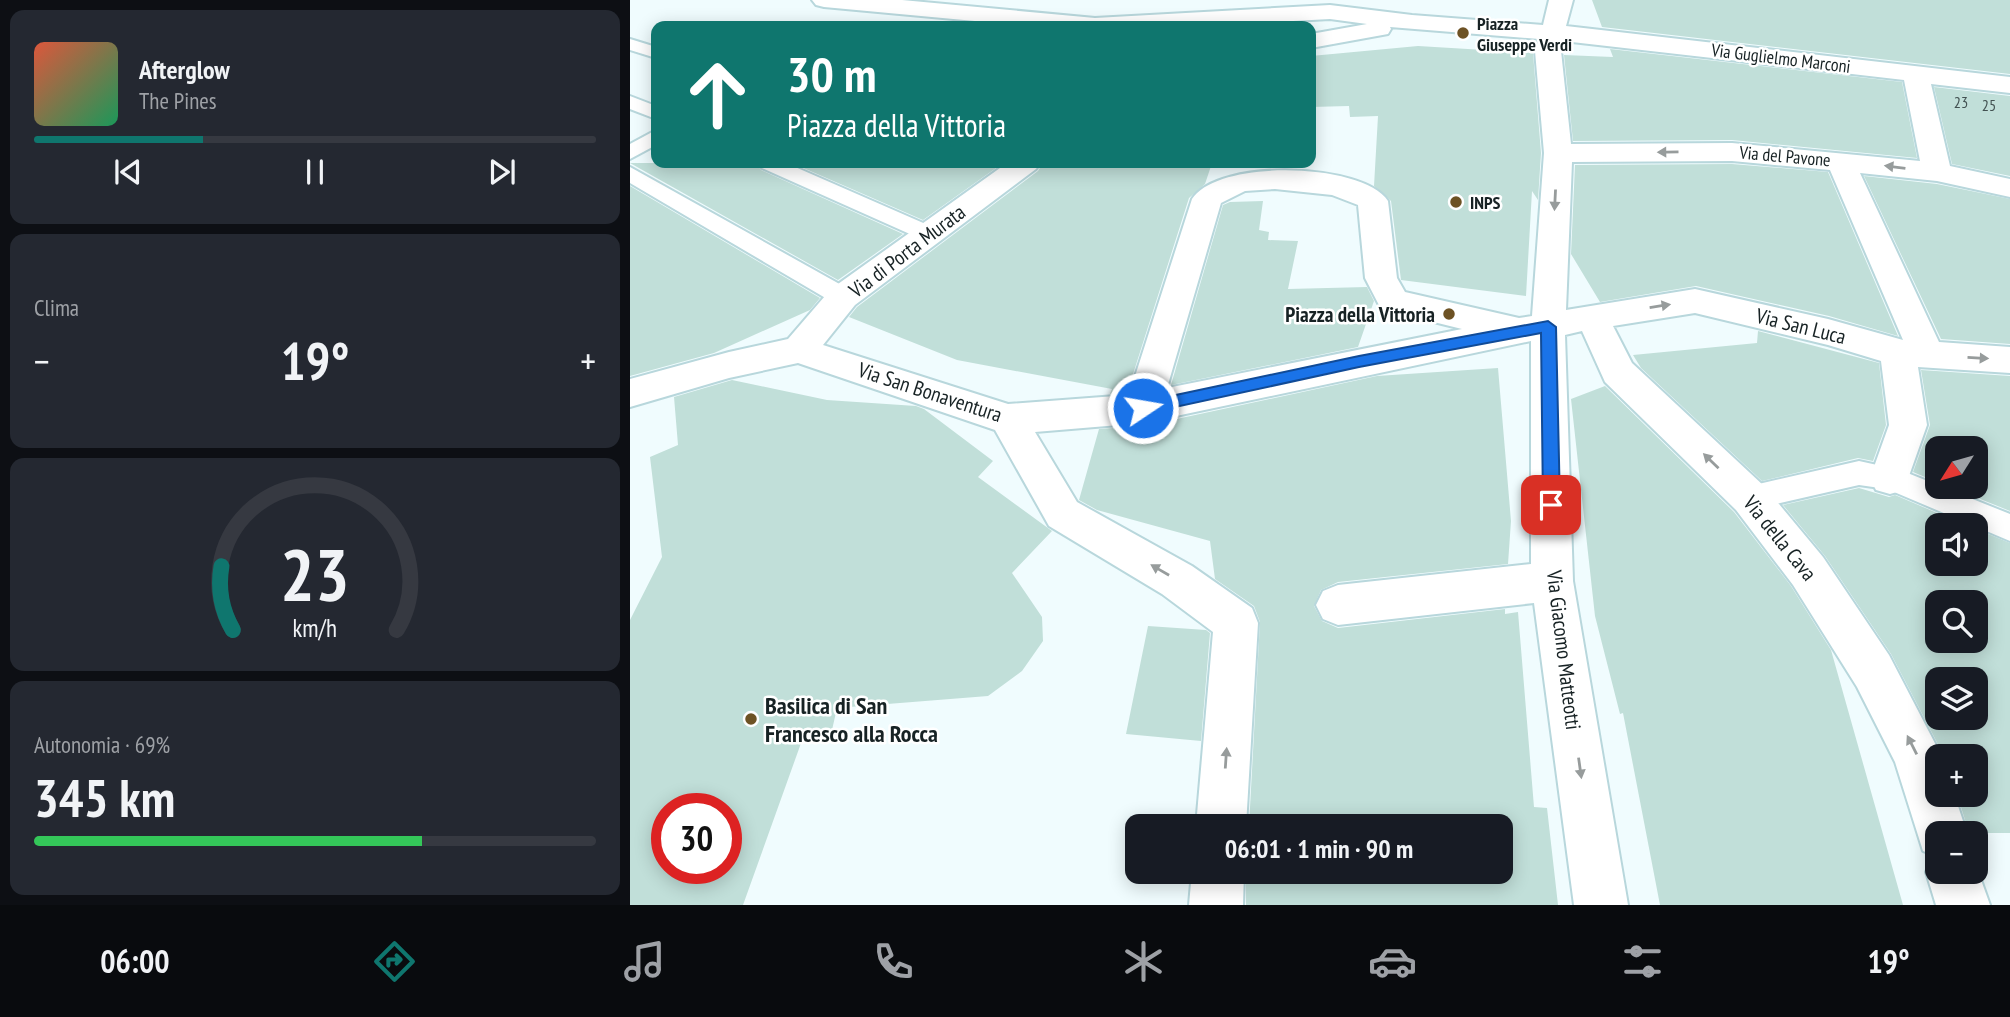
<!DOCTYPE html>
<html lang="it">
<head>
<meta charset="utf-8">
<style>
  :root { --surface:#171b24; --page:#242831; --text:#f1f3f6; --muted:#9ea1a6; --line:#363941; --accent:#0f766e }
  body { margin:0; font-family:"PT Sans Narrow",sans-serif; background:var(--page); color:var(--text); height:100vh; display:flex; flex-direction:column; font-size:26px; white-space:nowrap }
  * { box-sizing:border-box; margin:0 }
  p { font-size:23px; color:var(--muted) }
  .icon { flex:none; width:38px; height:38px; fill:none; stroke:currentColor; stroke-width:2; stroke-linecap:round; stroke-linejoin:round }
  .map { position:relative; flex:1; overflow:hidden }
  .side { display:flex; flex-direction:column; gap:10px; padding:10px; background:#0d0f14; width:630px }
  .side>* { flex:none }
  .guide { position:absolute; left:21px; top:21px; width:665px; height:147px; border-radius:14px; box-shadow:0 4px 18px #0003; background:#0f766e; color:#fff; overflow:hidden }
  .needle { width:46px; rotate:233deg }
  .tools { position:absolute; left:1295px; top:436px; display:grid; gap:14px }
  .tools a { display:grid; place-items:center; width:63px; height:63px; border-radius:14px; background:var(--surface); box-shadow:0 4px 18px #0003; font-size:35px }
  .speed { position:absolute; left:21px; top:793px; display:flex; gap:14px; font-size:35px; font-weight:700; text-align:center }
  .speed>* { display:grid; place-content:center; width:91px; height:91px; border-radius:50%; background:var(--surface); box-shadow:0 4px 18px #0003; line-height:1 }
  .speed .limit { border:10px solid #d22; background:#fff; color:#111 }
  .pin { position:absolute; display:grid; place-items:center; width:60px; height:60px; color:#fff; margin:-30px; border-radius:14px; box-shadow:0 4px 10px #0006 }
  .me { position:absolute; width:77px; margin:-38px; rotate:78deg; stroke-linejoin:round; filter:drop-shadow(0 0 5px #0008) }
  .turn { display:flex; align-items:center; gap:24px; height:147px; padding:0 21px; font-size:32px }
  .turn .icon { width:91px; height:91px; stroke-width:2.5 }
  .turn b { display:block; font-size:49px; line-height:60px }
  .big { font-size:52px; font-weight:600; line-height:1.1 }
  .side .card { flex:1; display:flex; flex-direction:column; justify-content:center; gap:10px; min-width:0; padding:0 24px; border-radius:14px; background:var(--page) }
  .side .dial { align-items:center; gap:0 }
  .dial svg { height:182px; overflow:visible; fill:none; stroke:var(--line); stroke-width:7; stroke-linecap:round; text-anchor:middle }
  .dial text { fill:var(--text); stroke:none }
  .song { display:flex; align-items:center; gap:21px }
  .cover { width:84px; height:84px; border-radius:10px; background:linear-gradient(135deg,hsl(10 70% 55%),hsl(150 70% 35%)) }
  .played { height:7px; border-radius:4px; background:linear-gradient(90deg,var(--accent) 30%,var(--line) 30%) }
  .keys { display:flex; justify-content:space-around; direction:ltr }
  .heat { display:flex; justify-content:space-between; align-items:center; font-size:38px; direction:ltr }
  .charge { height:10px; border-radius:5px; background:linear-gradient(90deg,#34c759 69%,var(--line) 0) }
  .trip { position:absolute; left:495px; top:814px; width:388px; height:70px; border-radius:14px; background:var(--surface); box-shadow:0 4px 18px #0003; font-weight:600; line-height:70px; text-align:center }
  .tab-bar { display:flex; height:112px; justify-content:space-around; align-items:center; background:#090b0e; color:var(--muted) }
  .tab-bar .icon { width:49px; height:49px }
  .tab-bar .current { color:var(--accent) }
  .tab-bar b { font-size:32px; color:var(--text) }
  main { display:flex; flex:1; min-height:0 }
  .map>svg:first-child { display:block }
</style>
</head>
<body>
<main>
<section class="side">
<div class="card">
<div class="song"><i class="cover"></i><div><b>Afterglow</b><p>The Pines</p></div></div>
<div class="played"></div>
<div class="keys"><svg class="icon" aria-label="previous" viewBox="0 0 24 24"><path d="M18 5L8 12l10 7zM5 5v14"/></svg><svg class="icon" aria-label="pause" viewBox="0 0 24 24"><path d="M8 5v14M16 5v14"/></svg><svg class="icon" aria-label="next" viewBox="0 0 24 24"><path d="M6 5l10 7-10 7zM19 5v14"/></svg></div>
</div>
<div class="card"><p>Clima</p>
<div class="heat"><a>−</a><b class="big">19°</b><a>+</a></div>
</div>
<div class="card dial"><svg viewBox="0 0 100 80">
<path d="M14 69A42 42 0 1 1 86 69"/>
<path d="M14 69A42 42 0 0 1 9 41" stroke="#0f766e"/>
<text x="50" y="56" font-size="32" font-weight="700">23</text>
<text x="50" y="72" font-size="11">km/h</text>
</svg></div>
<div class="card"><p>Autonomia · 69%</p><b class="big">345 km</b><div class="charge"></div></div>
</section>
<div class="map">
<svg width="1380" height="905" viewBox="0 0 1380 905">
  <rect width="100%" height="100%" fill="#f0fcfe"/>
  <!-- building -->
  <path fill="#c1dfd9" fill-rule="evenodd" d="M962,0H1380V74L972,27Z
    M788,46L903,53L911,153L908,200L902,191L896,296L771,280L761,201L744,186L748,116L720,117L719,106L681,107V56Z
    M980,49L1272,82L1287,158L1102,140L943,141L934,55L983,57Z
    M1304,87L1380,96V176L1322,164Z
    M0,163H126L131,170L273,234L208,280Z
    M162,163H373L293,220Z
    M413,163H560L581,166L575,184L559,198L497,393L480,394L482,389L327,360L219,317L227,307L408,171Z
    M1102,164L1198,172L1268,336L1199,316L1066,286L970,302L941,254L945,165Z
    M1234,176L1307,184L1380,199V344L1311,339Z
    M0,186L190,298L180,310L84,353L0,376Z
    M633,201L629,230L639,232L638,240L668,241L658,289L737,287L744,301L728,347L541,385L593,205L600,202Z
    M1128,331L1249,363L1256,425L1243,461L1228,458L1132,481L1011,368L1003,355L1127,343Z
    M868,368L881,521L878,564L708,582L691,590L684,606L692,621L708,628L875,609V614L888,612L904,807L917,808L928,905H616V872H872V826H619L630,622L624,606L585,579L580,541L467,510L449,500L469,429L514,426L747,376Z
    M1291,370L1380,376V511L1318,486H1346V448H1307V482L1283,472L1300,425Z
    M102,380L197,400L286,406L294,409L363,461L348,477L422,531L382,573L412,617L413,641L392,671L358,696L207,708L202,730L175,732L113,905H0V620L32,557L20,457L48,445L44,397ZM37,808H96V868H37Z
    M975,386L1104,512L1161,586L1201,650L1273,905H1030L993,713L990,714L965,616L941,399Z
    M1229,488L1259,497L1265,495L1335,525H1307V564H1346V529L1380,543V833H1339L1327,794H1346V756H1314L1261,654L1195,556L1153,505ZM1307,602H1346V640H1307ZM1307,679H1346V718H1307Z
    M518,626L576,630L580,633L571,741L496,734Z"/>
  <g fill="none" stroke-linecap="round" stroke-linejoin="round">
    <!-- lane casing -->
    <g stroke="#b8d7dc" stroke-width="4">
      <path id="lane" d="M0,39L26,47V58L0,50Z
        M0,96L26,106V119L0,109Z
        M26,130V145L0,159V144Z
        M129,163H156L307,229L310,234L307,239L299,242L291,239L132,168Z
        M0,167L222,291L225,297L222,303L213,306L204,303L0,183Z
        M1229,461L1270,470L1380,514V541L1257,489L1229,485L1120,510L1110,507L1105,498L1110,489L1120,486Z"/>
    </g>
    <!-- street casing -->
    <g stroke="#b8d7dc" stroke-width="4">
      <path id="street" d="M182,0H272L465,18L700,5L782,15L913,25L919,0H943L936,26L1380,77V93L1301,84L1320,166L1380,179V197L1307,181L1230,173L1309,342L1380,347V373L1288,367L1297,425L1274,490L1260,494L1246,490L1240,478L1259,425L1251,361L1198,345L1065,313L983,326L1002,363L1134,486L1193,557L1259,655L1311,755L1307,756V794H1324L1337,833H1307V872H1346V866L1360,905H1306L1296,872L1303,855L1293,851L1265,762L1227,687L1163,585L1106,510L975,382L952,331L935,335L943,581L998,905H944L904,603L708,625L693,619L686,605L693,591L708,585L901,564V341L513,423L405,432L447,502L562,566L622,608L628,623L616,826H566L583,632L532,594L419,526L365,430L168,363L99,378L0,407V379L99,352L158,339L201,289L377,163H410L406,169L225,305L193,345L378,404L499,395L562,199C588,158 734,163 758,201L767,278L775,292L889,318L902,316L914,153L905,51L909,39L760,27L761,29L758,34L681,48V34L737,24L700,19L574,26H400L194,7L186,5ZM933,41L1274,80L1290,161L1102,143L941,144L931,51ZM1102,161L1200,170L1273,340L1198,319L1065,289L936,310L942,162ZM645,189L702,195L728,205L735,278L751,309L832,329L537,388L591,203L615,191Z
        M562,872H614L613,905H559Z"/>
    </g>
    <!-- lane -->
    <use href="#lane" fill="#fff" fill-rule="evenodd"/>
    <!-- street -->
    <use href="#street" fill="#fff" fill-rule="evenodd"/>
  </g>
  <!-- one-way arrows -->
  <defs><path id="oneway-solid" d="M-6-.8H1V-3.2L6.5 0L1 3.2V.8H-6Z" transform="scale(1.75)"/></defs>
  <g fill="#979c9c">
    <use href="#oneway-solid" transform="translate(1038 152) rotate(179)"/>
    <use href="#oneway-solid" transform="translate(1265 167) rotate(-173)"/>
    <use href="#oneway-solid" transform="translate(925 200) rotate(93)"/>
    <use href="#oneway-solid" transform="translate(1030 306) rotate(-9)"/>
    <use href="#oneway-solid" transform="translate(1348 358) rotate(3)"/>
    <use href="#oneway-solid" transform="translate(1081 461) rotate(-136)"/>
    <use href="#oneway-solid" transform="translate(530 570) rotate(-150)"/>
    <use href="#oneway-solid" transform="translate(1282 745) rotate(-117)"/>
    <use href="#oneway-solid" transform="translate(596 758) rotate(-86)"/>
    <use href="#oneway-solid" transform="translate(950 768) rotate(82)"/>
  </g>
  <!-- route -->
  <path fill="#1a73e8" stroke="#114b97" stroke-width="2" d="M918,321L926,327L930,505L927,510H915L913,505L911,333L729,367L513,414L505,408L513,402L729,356Z"/>
  <!-- markers -->
  <g fill="#6d5224" stroke="#fff" stroke-width="2.5">
    <circle cx="833" cy="33" r="7"/>
    <circle cx="826" cy="202" r="7"/>
    <circle cx="819" cy="314" r="7"/>
    <circle cx="121" cy="719" r="7"/>
  </g>
  <g text-anchor="middle" dominant-baseline="central" stroke-width="5" stroke-linejoin="round" paint-order="stroke">
    <!-- far-number labels -->
    <g font-size="16" fill="#425151">
      <text x="1331" y="102">23</text>
      <text x="1359" y="105">25</text>
    </g>
    <!-- far-poi labels -->
    <g font-size="18" font-weight="bold" fill="#172224" stroke="#fff" text-anchor="start">
      <text x="847" y="23">Piazza<tspan x="847" dy="21">Giuseppe Verdi</tspan></text>
      <text x="840" y="202">INPS</text>
    </g>
    <!-- far-street labels -->
    <g font-size="18" fill="#172224" stroke="#fff">
      <text transform="translate(1151 58) rotate(7)">Via Guglielmo Marconi</text>
      <text transform="translate(1155 156) rotate(5)">Via del Pavone</text>
    </g>
    <!-- street labels -->
    <g font-size="21" fill="#172224" stroke="#fff">
      <text transform="translate(277 251) rotate(-37)">Via di Porta Murata</text>
      <text transform="translate(1171 326) rotate(14)">Via San Luca</text>
      <text transform="translate(300 392) rotate(18)">Via San Bonaventura</text>
      <text transform="translate(1150 538) rotate(51)">Via della Cava</text>
      <text transform="translate(934 650) rotate(83)">Via Giacomo Matteotti</text>
    </g>
    <!-- poi labels -->
    <g font-size="21" font-weight="bold" fill="#172224" stroke="#fff" text-anchor="end">
      <text x="805" y="314">Piazza della Vittoria</text>
    </g>
    <!-- near-poi labels -->
    <g font-size="24" font-weight="bold" fill="#172224" stroke="#fff" text-anchor="start">
      <text x="135" y="705">Basilica di San<tspan x="135" dy="28">Francesco alla Rocca</tspan></text>
    </g>
  </g>
</svg>
<div class="tools">
<a><svg class="needle" viewBox="-14 -14 28 28"><path d="M0-13l5 13h-10z" fill="#e53935"/><path d="M0 13l5-13h-10z" fill="#9ea1a6"/></svg></a>
<a><svg class="icon" aria-label="sound" viewBox="0 0 24 24"><path d="M4 9h4l5-4v14l-5-4H4zM17 9q2 3 0 6"/></svg></a>
<a><svg class="icon" aria-label="search" viewBox="0 0 24 24"><circle cx="10" cy="10" r="6"/><path d="M15 15l6 6"/></svg></a>
<a><svg class="icon" aria-label="layers" viewBox="0 0 24 24"><path d="M12 4l9 5-9 5-9-5zM3 14l9 5 9-5"/></svg></a>
<a>+</a>
<a>−</a>
</div>
<div class="speed"><div class="limit">30</div></div>
<div class="pin" style="left:921px;top:505px;background:#d93025"><svg class="icon" aria-label="arrive" viewBox="0 0 24 24"><path d="M6 21V4h12l-3 4 3 4H6"/></svg></div>
<svg class="me" style="left:513px;top:408px" viewBox="-20 -20 40 40"><circle r="17" fill="#1a73e8" stroke="#fff" stroke-width="3"/><path d="M0-11L8 9 0 5-8 9z" fill="#fff"/></svg>
<div class="trip">06:01 · 1 min · 90 m</div>
<div class="guide">
<div class="turn"><svg class="icon" aria-label="ahead" viewBox="0 0 24 24"><path d="M12 20V5M6 11l6-6 6 6"/></svg><div><b>30 m</b>Piazza della Vittoria</div></div>
</div>
</div>
</main>
<nav class="tab-bar">
<b>06:00</b>
<svg class="icon current" aria-label="directions" viewBox="0 0 24 24"><path d="M12 3l9 9-9 9-9-9zM9 14v-3h6M13 9l2 2-2 2"/></svg>
<svg class="icon" aria-label="music" viewBox="0 0 24 24"><path d="M9 18V5l10-2v13"/><circle cx="6" cy="18" r="3"/><circle cx="16" cy="16" r="3"/></svg>
<svg class="icon" aria-label="phone" viewBox="0 0 24 24"><path d="M5 4h4l2 5-3 2q2 4 5 5l2-3 5 2v4C11 20 4 13 5 4z"/></svg>
<svg class="icon" aria-label="climate" viewBox="0 0 24 24"><path d="M12 3v18M4 7l16 10M4 17L20 7"/></svg>
<svg class="icon" aria-label="car" viewBox="0 0 24 24"><path d="M5 17H2v-5l4-1 3-4h7l3 4 3 1v5h-3M9 17h6M6 11h13"/><circle cx="7" cy="17" r="2"/><circle cx="17" cy="17" r="2"/></svg>
<svg class="icon" aria-label="filters" viewBox="0 0 24 24"><path d="M4 7h16M4 17h16"/><circle cx="9" cy="7" r="2"/><circle cx="15" cy="17" r="2"/></svg>
<b>19°</b>
</nav>
</body>
</html>
